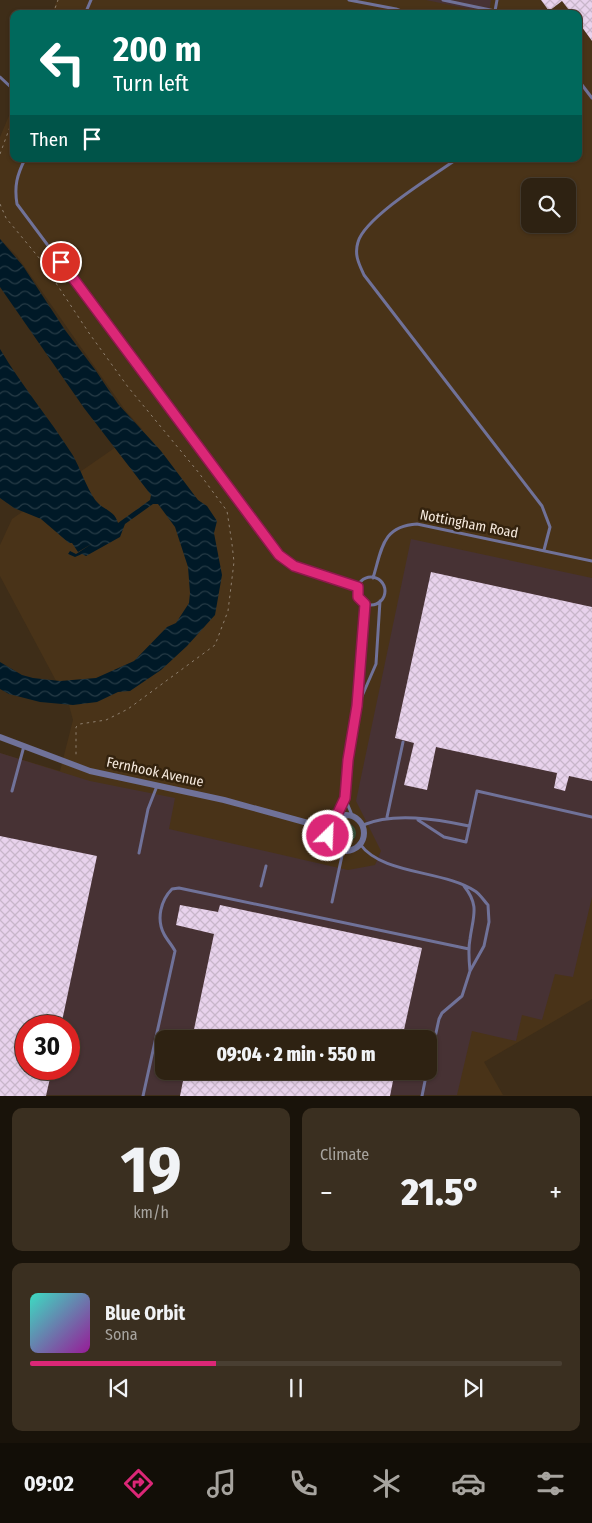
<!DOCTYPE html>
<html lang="en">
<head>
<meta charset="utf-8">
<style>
  :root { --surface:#2e2212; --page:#3a2f20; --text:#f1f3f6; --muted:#a7a49f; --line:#493f32; --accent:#db2777 }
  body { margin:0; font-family:"Fira Sans Condensed",sans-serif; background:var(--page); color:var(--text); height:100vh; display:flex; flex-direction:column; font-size:19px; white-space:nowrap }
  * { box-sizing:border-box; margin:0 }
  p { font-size:16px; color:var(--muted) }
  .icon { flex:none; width:28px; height:28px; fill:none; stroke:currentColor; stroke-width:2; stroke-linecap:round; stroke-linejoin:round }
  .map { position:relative; height:1096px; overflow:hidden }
  .drawer { display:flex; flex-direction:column; gap:12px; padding:12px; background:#19130a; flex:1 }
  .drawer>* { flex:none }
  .banner { position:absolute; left:10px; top:10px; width:572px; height:152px; border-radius:10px; box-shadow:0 1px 4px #0004,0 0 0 1px var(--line); background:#00695c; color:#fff; overflow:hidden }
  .controls { position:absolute; left:521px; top:178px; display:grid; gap:10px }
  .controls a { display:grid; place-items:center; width:55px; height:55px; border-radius:10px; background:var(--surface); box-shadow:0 1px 4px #0004,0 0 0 1px var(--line); font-size:25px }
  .speed { position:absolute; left:15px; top:1015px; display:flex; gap:10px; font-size:25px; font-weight:700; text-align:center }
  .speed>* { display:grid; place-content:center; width:65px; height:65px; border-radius:50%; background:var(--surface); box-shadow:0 1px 4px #0004,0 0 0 1px var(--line); line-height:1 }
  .speed .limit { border:8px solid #d22; background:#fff; color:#111 }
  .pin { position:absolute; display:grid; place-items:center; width:42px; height:42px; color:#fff; margin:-21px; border:2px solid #fff; border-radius:50%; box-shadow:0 1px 5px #0007 }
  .me { position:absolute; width:55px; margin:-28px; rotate:24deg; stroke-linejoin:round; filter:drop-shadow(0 0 4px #0008) }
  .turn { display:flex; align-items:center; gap:18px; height:105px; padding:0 20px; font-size:22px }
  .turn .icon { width:65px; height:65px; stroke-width:2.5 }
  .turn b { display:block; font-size:35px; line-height:42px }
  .then { display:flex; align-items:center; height:48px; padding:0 20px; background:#0003; gap:10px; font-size:19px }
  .big { font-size:38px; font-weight:800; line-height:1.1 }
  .drawer .card { flex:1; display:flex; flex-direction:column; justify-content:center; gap:8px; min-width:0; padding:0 18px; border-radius:10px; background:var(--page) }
  .drawer .dial { align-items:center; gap:0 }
  .dial b { font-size:65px; line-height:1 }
  .song { display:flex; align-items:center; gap:15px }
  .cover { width:60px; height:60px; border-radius:8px; background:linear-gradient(135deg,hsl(170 70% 55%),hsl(300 70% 35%)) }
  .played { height:5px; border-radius:2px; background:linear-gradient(90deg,var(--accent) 35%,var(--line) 35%) }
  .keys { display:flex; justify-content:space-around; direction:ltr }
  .heat { display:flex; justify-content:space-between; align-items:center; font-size:28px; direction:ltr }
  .drawer .tiles { flex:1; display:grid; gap:12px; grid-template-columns:1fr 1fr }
  .card:last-child { grid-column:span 2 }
  .trip { position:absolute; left:155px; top:1030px; width:282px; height:50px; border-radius:10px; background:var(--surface); box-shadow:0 1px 4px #0004,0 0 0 1px var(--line); font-weight:800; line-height:50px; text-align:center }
  .tabs { display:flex; height:80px; justify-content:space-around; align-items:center; background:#120e07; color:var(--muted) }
  .tabs .icon { width:35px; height:35px }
  .tabs .on { color:var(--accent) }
  .tabs b { font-size:22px; color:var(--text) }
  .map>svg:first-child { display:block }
</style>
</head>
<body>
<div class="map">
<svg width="592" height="1096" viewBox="0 0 592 1096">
  <defs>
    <pattern id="grass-dots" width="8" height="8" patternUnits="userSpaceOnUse" patternTransform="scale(1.25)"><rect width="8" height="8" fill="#3a593e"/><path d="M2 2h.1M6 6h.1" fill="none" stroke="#577159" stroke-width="1.8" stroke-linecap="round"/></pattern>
    <pattern id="water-waves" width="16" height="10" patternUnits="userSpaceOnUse" patternTransform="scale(1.25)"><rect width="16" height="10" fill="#001927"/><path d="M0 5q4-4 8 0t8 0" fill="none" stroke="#263b46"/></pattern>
    <pattern id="building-cross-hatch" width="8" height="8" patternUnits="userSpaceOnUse" patternTransform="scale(1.25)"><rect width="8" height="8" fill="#e8d2ec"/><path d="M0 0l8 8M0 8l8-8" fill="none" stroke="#c8b6ca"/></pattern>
  </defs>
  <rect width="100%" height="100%" fill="#3e2d18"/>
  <!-- built -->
  <path fill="#493318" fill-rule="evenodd" d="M57,0H592V999L484,1062L503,1095H0V753L60,771L73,720L69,705L0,576V545L12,519L142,429L125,410L17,256L0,239V137L14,104V159H579V14H52ZM530,186H568V224H530ZM26,1026H69V1069H26ZM164,1039H429V1071H164Z"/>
  <!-- industrial -->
  <path fill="#473234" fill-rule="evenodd" d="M426,0H491L489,13Z
    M411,539L592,578V897L573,977L555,974L542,1020L522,1015L516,1041L472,1031L457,1095H0V753L90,781L175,798L169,829L348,870L375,865L381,851L356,801ZM26,1026H69V1069H26ZM164,1039H429V1071H164Z"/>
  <!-- grass -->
  <path fill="url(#grass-dots)" d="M336 833a10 10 0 1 1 20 0a10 10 0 1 1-20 0Z"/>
  <!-- water -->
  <path fill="url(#water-waves)" d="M0,239L23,266L65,330L96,371L118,404L161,451L198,500L207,506L217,521L214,533L222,575L215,615L187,646L161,670L130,691L118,692L97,702L73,705L40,702L9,694L0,689V662L22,675L33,678L60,681L96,678L134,661L167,627L176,623L189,603L190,593L188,567L175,527L158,504H153L125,524L120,537L86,556L82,554L75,557L68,554L70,551L76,554L93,543L78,552L72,543H69L41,519L14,508L0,498V349C22,386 49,418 72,454C80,467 88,492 97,502C104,510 115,511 118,523L150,500L151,495L84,408L0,287Z"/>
  <!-- building -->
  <path fill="url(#building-cross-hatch)" d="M541,0H592V41L579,23V14H572L562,1L549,11Z
    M431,572L592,607V781L569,776L565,791L554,788L557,773L436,747L427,790L404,785L414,743L395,738Z
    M0,836L97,856L61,1026H26V1069H52L46,1096H0Z
    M180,905L218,912L220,905L422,948L402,1039H192L214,934L176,925Z
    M69,1038L75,1040L71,1056H69Z
    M185,1071H395L390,1096H180Z"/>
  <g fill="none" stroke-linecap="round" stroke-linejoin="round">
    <!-- path -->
    <path stroke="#8f806f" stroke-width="1" stroke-dasharray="2.5 4" stroke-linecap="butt" d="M53,14L58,0
      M0,154L14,116
      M0,204L6,218L40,259L89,333L128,387L199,473L227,511L232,544L234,562L228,611L215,645L128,709L106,720L80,724L76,727V757"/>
    <!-- lane -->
    <path stroke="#707299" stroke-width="3" d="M349,0L396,9L409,14
      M443,0L495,11L497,0
      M85,14L91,0
      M510,14V13
      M0,77L14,90
      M579,81L592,98
      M25,159C17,175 14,186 17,204L279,555L294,566L358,587
      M457,159C434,175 365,217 358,242C354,255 359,264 364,275L542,506L550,527L544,550
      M357 591a14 14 0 1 1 28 0a14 14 0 1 1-28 0Z
      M373,578C382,549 382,526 417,524L592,561
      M359,703L376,664L380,601
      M12,791L24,746
      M345,798L352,815
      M336,817L345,798L348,760L357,706L365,604
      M387,817L403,742
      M418,820L444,837L466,842L477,791L592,817
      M363,825C394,812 436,819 469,826
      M360,844C382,875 444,870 475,891C480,894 484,901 488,905L489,922L484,946L470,971L462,996L442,1013L439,1019L429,1065
      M139,853L148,809L157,786
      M261,886L266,866
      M464,886C480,906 473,916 470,939C468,949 469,961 470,971
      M332,902L343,851
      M143,1096L175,951C172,945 167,940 164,934C156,919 161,900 172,889L179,888L469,949
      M422,1096L427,1071"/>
    <!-- street -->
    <path stroke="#707299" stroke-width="6" d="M0,737L90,771L224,800L308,823L328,836
      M328 833a18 18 0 1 1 36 0a18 18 0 1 1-36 0Z
      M308,823L333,819"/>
  </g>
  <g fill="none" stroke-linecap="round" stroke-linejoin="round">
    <!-- route casing -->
    <g stroke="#8e194d" stroke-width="12">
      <path id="route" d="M61,262L279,555L294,566L358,587V597L365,604L357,706L348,760L345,798L336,817L329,824L328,836"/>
    </g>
    <!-- route -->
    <use href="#route" stroke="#db2777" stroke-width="9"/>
  </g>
  <g text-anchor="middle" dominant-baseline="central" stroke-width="5" stroke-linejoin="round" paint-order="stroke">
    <!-- street labels -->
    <g font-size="14" fill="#f6eade" stroke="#34230e">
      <text transform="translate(469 524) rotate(11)">Nottingham Road</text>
      <text transform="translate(155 772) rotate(12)">Fernhook Avenue</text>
    </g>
  </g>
</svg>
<div class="controls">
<a><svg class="icon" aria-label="search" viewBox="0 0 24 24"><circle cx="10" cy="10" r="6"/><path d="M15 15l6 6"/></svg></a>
</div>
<div class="speed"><div class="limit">30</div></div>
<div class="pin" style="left:61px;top:262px;background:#d93025"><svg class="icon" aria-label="arrive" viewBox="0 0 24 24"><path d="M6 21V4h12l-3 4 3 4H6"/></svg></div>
<svg class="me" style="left:328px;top:836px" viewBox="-20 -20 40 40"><circle r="17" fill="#db2777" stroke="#fff" stroke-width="3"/><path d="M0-11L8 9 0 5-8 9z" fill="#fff"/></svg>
<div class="trip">09:04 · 2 min · 550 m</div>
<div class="banner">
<div class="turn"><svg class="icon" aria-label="left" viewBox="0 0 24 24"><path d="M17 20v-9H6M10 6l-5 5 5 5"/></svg><div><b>200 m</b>Turn left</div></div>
<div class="then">Then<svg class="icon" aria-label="arrive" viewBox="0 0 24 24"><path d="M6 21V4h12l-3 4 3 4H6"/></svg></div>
</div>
</div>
<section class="drawer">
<div class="tiles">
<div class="card dial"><b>19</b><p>km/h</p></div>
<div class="card"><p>Climate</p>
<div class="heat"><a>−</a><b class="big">21.5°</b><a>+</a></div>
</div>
<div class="card">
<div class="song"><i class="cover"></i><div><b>Blue Orbit</b><p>Sona</p></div></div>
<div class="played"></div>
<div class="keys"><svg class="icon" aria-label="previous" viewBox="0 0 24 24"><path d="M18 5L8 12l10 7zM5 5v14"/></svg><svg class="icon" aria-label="pause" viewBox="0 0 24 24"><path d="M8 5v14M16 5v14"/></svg><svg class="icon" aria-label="next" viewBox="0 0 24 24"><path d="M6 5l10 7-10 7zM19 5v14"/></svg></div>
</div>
</div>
</section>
<nav class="tabs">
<b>09:02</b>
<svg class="icon on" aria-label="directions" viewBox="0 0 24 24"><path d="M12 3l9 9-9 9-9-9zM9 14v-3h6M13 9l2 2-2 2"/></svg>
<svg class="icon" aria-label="music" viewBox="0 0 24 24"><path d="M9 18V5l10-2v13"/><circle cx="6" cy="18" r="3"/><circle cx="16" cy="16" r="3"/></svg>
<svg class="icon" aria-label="phone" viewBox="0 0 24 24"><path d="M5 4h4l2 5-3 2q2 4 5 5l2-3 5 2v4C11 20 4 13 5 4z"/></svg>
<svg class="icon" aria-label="climate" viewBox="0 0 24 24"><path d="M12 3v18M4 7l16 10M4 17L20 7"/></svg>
<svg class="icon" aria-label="car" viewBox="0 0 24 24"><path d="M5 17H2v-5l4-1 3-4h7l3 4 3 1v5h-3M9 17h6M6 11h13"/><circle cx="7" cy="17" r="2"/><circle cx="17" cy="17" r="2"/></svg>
<svg class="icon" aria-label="filters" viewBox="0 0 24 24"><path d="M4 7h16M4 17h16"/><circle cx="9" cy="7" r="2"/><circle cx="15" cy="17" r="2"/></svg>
</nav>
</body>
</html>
